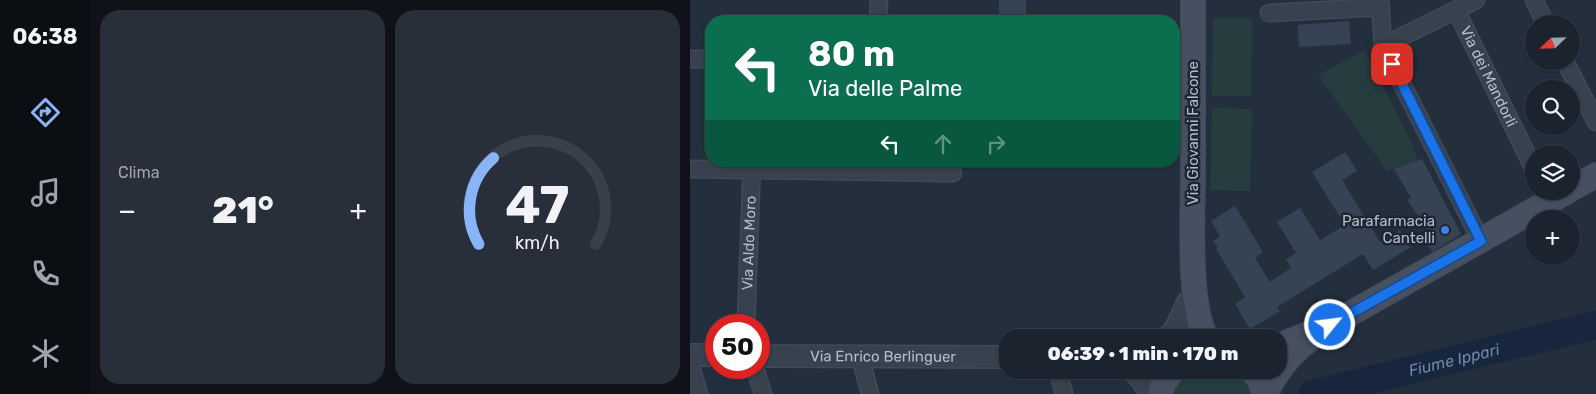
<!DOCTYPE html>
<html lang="it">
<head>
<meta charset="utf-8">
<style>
  :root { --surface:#1b232e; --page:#282f3a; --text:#f1f3f6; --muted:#a0a4aa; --line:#39404a; --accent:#8ab4f8 }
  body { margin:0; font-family:Rubik,sans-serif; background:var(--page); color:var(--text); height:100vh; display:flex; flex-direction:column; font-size:19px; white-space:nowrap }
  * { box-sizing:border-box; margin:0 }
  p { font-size:16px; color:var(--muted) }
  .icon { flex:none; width:28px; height:28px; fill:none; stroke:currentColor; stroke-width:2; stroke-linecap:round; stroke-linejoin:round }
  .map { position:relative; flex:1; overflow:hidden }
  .side { display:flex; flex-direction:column; gap:10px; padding:10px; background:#0f1319; width:600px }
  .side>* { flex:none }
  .guide { position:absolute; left:15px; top:15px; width:475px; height:152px; border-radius:20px; box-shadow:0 1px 4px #0004,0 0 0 1px var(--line); background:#0b6e4f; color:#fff; overflow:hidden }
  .needle { width:32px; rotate:247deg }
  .buttons { position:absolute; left:835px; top:15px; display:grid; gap:10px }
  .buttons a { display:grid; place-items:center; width:55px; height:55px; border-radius:50%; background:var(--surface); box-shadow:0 1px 4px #0004,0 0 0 1px var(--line); font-size:25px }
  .speed { position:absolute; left:15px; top:314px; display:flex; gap:10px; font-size:25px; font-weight:700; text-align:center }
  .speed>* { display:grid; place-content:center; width:65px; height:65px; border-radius:50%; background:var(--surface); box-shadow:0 1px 4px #0004,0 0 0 1px var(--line); line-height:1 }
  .speed .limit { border:8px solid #d22; background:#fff; color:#111 }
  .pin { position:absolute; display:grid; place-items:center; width:42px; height:42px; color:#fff; margin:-21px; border-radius:10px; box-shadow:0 2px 8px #0006 }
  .me { position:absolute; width:55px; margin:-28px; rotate:61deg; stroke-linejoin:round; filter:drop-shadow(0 0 4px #0008) }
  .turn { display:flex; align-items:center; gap:18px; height:105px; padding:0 20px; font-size:22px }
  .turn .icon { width:65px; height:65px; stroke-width:2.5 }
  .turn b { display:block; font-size:35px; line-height:42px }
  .lanes { display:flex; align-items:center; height:48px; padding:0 20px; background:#0003; justify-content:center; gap:25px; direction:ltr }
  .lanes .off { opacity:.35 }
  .big { font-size:38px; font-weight:800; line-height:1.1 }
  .side .tile { flex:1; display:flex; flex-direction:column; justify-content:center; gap:8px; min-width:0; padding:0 18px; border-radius:20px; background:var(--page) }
  .side .dial { align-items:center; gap:0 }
  .dial svg { height:130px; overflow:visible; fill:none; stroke:var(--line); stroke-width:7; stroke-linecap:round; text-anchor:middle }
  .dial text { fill:var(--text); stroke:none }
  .heat { display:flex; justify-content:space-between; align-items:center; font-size:28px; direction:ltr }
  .side .tiles { flex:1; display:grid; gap:10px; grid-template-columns:repeat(2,1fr) }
  .trip { position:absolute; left:309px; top:329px; width:288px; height:50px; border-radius:20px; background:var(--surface); box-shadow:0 1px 4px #0004,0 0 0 1px var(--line); font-weight:800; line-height:50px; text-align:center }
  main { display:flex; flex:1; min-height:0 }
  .menu { display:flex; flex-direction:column; width:90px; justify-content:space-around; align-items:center; background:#0b0e12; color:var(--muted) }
  .menu .icon { width:35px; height:35px }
  .menu .selected { color:var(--accent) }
  .menu b { font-size:22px; color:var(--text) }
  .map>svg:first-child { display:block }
</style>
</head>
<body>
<main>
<nav class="menu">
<b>06:38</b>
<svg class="icon selected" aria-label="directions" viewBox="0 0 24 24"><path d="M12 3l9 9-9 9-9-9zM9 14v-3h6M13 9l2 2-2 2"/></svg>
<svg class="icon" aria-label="music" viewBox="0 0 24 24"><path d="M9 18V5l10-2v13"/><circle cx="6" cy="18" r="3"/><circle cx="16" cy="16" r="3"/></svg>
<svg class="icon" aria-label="phone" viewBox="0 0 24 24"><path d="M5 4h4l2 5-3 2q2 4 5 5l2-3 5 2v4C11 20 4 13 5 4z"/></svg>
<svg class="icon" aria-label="climate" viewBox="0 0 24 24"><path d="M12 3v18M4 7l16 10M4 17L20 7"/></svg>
</nav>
<section class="side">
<div class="tiles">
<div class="tile"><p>Clima</p>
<div class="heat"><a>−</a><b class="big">21°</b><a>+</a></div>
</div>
<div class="tile dial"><svg viewBox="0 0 100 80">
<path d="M14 69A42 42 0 1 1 86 69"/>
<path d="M14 69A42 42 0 0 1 23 16" stroke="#8ab4f8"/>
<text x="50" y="56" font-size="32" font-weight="700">47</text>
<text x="50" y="72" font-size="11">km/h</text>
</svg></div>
</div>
</section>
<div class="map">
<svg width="906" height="394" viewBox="0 0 906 394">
  <rect width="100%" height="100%" fill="#242f3e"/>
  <!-- green -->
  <path fill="#263c3f" d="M523,18H562L561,96H522Z
    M673,51H675L721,141L728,161L697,171L628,75Z
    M522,108L562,109L560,191L520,190Z
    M500,370C529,370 549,362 562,394H479L486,381Z"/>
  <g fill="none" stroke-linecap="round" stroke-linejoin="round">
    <!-- river -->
    <path stroke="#17263c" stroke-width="28" id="s1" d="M622,394L906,325"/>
  </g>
  <!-- building -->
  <path fill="#364354" d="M309,0H336V21H309Z
    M659,21L661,44L609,47L608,25Z
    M655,152L667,171L652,180L690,242L710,230L721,247L683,270L673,254L587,307L590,311L560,329L545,304L555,297L526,249L528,248L523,241L530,236L521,221L545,206L573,252L565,258L580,282L601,268L596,259L606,253L587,222L610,208L630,240L655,225L622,172Z
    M732,159L771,234L742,252L733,239L741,234L717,200L721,198L704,169Z"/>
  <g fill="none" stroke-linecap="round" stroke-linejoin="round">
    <!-- minor casing -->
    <g stroke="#414a57" stroke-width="19">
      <g id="minor">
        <path d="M690,0L693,46L791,241"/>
        <path d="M844,0L856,24"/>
        <path id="s2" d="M766,10L844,169"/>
        <path d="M579,13L691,7"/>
        <path d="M188,21L189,0"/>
        <path d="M693,46L786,0"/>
        <path d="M0,59H21"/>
        <path d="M875,61L906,122"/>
        <path d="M0,169L263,173"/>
        <path id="s3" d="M56,325L62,161"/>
        <path d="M170,356L180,394"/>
        <path d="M0,364L9,394"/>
        <path d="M65,368L73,394"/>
        <path d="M368,370L374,394"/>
      </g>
    </g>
    <!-- tertiary casing -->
    <g stroke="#414a57" stroke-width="24">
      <g id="tertiary">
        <path d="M477,338L485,330L498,302"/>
        <path d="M0,355H26"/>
        <path id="s4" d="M69,356L318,357"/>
        <path d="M443,370L453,381L460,394"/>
      </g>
    </g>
    <!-- secondary casing -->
    <g stroke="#414a57" stroke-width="26">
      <path id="secondary" d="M503,0C503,57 503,115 503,172C503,210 497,308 517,338
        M881,189L906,175
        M588,346L640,325L878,191
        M561,370L568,377L575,394
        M470,394L473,384L483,370
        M575,394C587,372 599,354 619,340"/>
    </g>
    <!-- minor -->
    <use href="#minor" stroke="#38414e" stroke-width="16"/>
    <!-- tertiary -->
    <use href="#tertiary" stroke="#38414e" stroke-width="21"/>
    <!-- secondary -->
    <use href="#secondary" stroke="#465061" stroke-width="24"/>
  </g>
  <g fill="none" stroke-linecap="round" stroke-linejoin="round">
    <!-- route casing -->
    <g stroke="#114b97" stroke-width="12">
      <path id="route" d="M640,325L791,241L702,64"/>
    </g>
    <!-- route -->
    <use href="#route" stroke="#1a73e8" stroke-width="9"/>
  </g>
  <!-- markers -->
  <circle fill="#3f7fe0" stroke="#1d2633" stroke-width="2" cx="755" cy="230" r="5"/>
  <g text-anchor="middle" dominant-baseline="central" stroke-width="5" stroke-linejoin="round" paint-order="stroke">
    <!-- street labels -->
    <g font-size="15" fill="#b4bcc9" stroke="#1d2633">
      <text stroke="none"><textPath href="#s2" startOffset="74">Via dei Mandorli</textPath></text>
      <text transform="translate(503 133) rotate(-90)">Via Giovanni Falcone</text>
      <text stroke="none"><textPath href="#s3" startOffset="82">Via Aldo Moro</textPath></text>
      <text stroke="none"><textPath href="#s4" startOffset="124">Via Enrico Berlinguer</textPath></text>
    </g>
    <!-- poi labels -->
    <g font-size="15" fill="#b4bcc9" stroke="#1d2633" text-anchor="end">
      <text x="745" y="221">Parafarmacia<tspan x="745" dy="17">Cantelli</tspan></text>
    </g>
    <!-- water labels -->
    <g font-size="16" font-style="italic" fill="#6d86a8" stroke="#1d2633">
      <text stroke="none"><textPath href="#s1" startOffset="146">Fiume Ippari</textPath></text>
    </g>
  </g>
</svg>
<div class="buttons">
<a><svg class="needle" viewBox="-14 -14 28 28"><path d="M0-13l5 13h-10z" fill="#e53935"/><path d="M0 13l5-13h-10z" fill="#a0a4aa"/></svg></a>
<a><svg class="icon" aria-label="search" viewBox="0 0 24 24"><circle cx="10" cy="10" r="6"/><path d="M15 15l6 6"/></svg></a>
<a><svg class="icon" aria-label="layers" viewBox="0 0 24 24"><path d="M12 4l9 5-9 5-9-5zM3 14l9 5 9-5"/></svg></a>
<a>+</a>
</div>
<div class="speed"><div class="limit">50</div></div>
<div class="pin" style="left:702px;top:64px;background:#d93025"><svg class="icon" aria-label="arrive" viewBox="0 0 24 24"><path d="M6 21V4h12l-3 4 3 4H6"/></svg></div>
<svg class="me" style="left:640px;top:325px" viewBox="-20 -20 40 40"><circle r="17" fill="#1a73e8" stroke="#fff" stroke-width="3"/><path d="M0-11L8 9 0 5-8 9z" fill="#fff"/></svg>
<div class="trip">06:39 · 1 min · 170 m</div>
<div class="guide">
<div class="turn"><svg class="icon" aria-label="left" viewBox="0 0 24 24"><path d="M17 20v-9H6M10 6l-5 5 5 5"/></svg><div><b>80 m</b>Via delle Palme</div></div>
<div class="lanes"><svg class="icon" aria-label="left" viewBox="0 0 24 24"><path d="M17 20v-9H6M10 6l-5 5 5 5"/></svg><svg class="icon off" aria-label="ahead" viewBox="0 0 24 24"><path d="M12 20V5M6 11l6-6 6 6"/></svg><svg class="icon off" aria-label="right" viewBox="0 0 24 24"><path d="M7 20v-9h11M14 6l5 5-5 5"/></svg></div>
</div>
</div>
</main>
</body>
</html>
